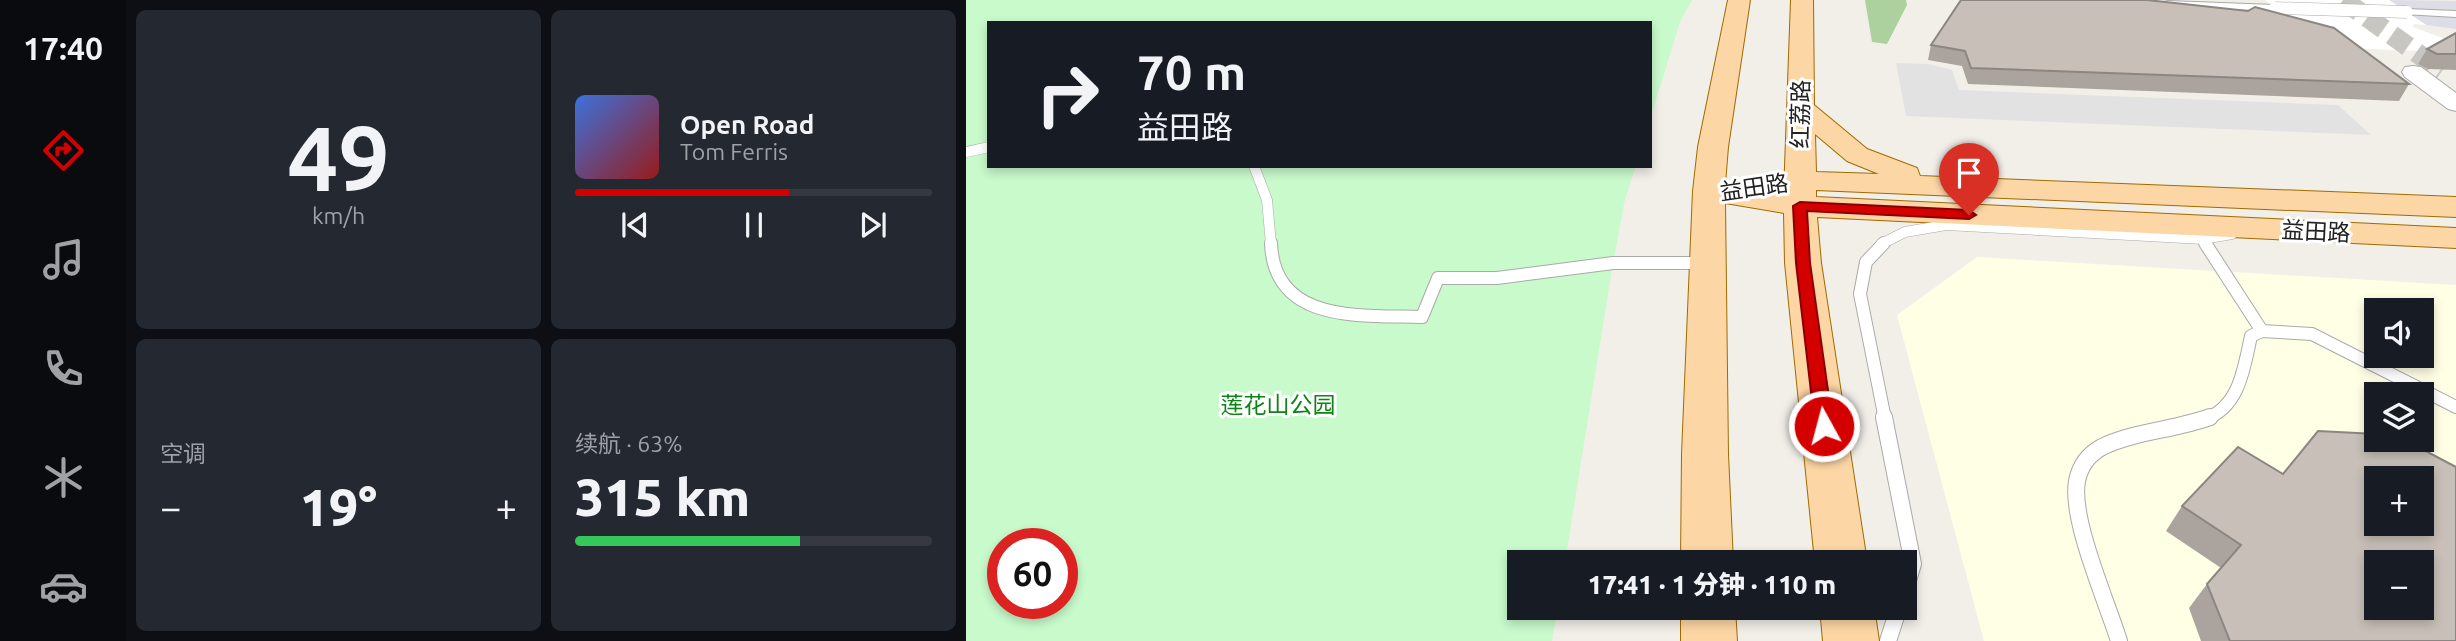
<!DOCTYPE html>
<html lang="zh">
<head>
<meta charset="utf-8">
<style>
  :root { --surface:#171b24; --page:#242831; --text:#f1f3f6; --muted:#9ea1a6; --line:#363941; --accent:#d40000 }
  body { margin:0; font-family:Ubuntu,"Noto Sans SC",sans-serif; background:var(--page); color:var(--text); height:100vh; display:flex; flex-direction:column; font-size:26px; white-space:nowrap }
  * { box-sizing:border-box; margin:0 }
  p { font-size:23px; color:var(--muted) }
  .icon { flex:none; width:38px; height:38px; fill:none; stroke:currentColor; stroke-width:2; stroke-linecap:round; stroke-linejoin:round }
  .map { position:relative; flex:1; overflow:hidden }
  .details { display:flex; flex-direction:column; gap:10px; padding:10px; background:#0d0f14; width:840px }
  .details>* { flex:none }
  .top-card { position:absolute; left:21px; top:21px; width:665px; height:147px; border-radius:0px; box-shadow:0 4px 10px #0003; background:#171b24; color:var(--text); overflow:hidden }
  .buttons { position:absolute; left:1398px; top:298px; display:grid; gap:14px }
  .buttons a { display:grid; place-items:center; width:70px; height:70px; border-radius:0px; background:var(--surface); box-shadow:0 4px 10px #0003; font-size:35px }
  .speed { position:absolute; left:21px; top:528px; display:flex; gap:14px; font-size:35px; font-weight:700; text-align:center }
  .speed>* { display:grid; place-content:center; width:91px; height:91px; border-radius:50%; background:var(--surface); box-shadow:0 4px 10px #0003; line-height:1 }
  .speed .limit { border:10px solid #d22; background:#fff; color:#111 }
  .pin { position:absolute; display:grid; place-items:center; width:60px; height:60px; color:#fff; margin:-72px -30px; border-radius:50% 50% 50% 0; rotate:-45deg; box-shadow:0 0 7px #0007 }
  .pin .icon { rotate:45deg }
  .me { position:absolute; width:77px; margin:-38px; rotate:353deg; stroke-linejoin:round; filter:drop-shadow(0 0 5px #0008) }
  .turn { display:flex; align-items:center; gap:24px; height:147px; padding:0 35px; font-size:32px }
  .turn .icon { width:91px; height:91px; stroke-width:2.5 }
  .turn b { display:block; font-size:49px; line-height:60px }
  .big { font-size:52px; font-weight:800; line-height:1.1 }
  .details .widget { flex:1; display:flex; flex-direction:column; justify-content:center; gap:10px; min-width:0; padding:0 24px; border-radius:10px; background:var(--page) }
  .details .dial { align-items:center; gap:0 }
  .dial b { font-size:91px; line-height:1 }
  .song { display:flex; align-items:center; gap:21px }
  .cover { width:84px; height:84px; border-radius:10px; background:linear-gradient(135deg,hsl(220 70% 55%),hsl(0 70% 35%)) }
  .played { height:7px; border-radius:4px; background:linear-gradient(90deg,var(--accent) 60%,var(--line) 60%) }
  .keys { display:flex; justify-content:space-around; direction:ltr }
  .heat { display:flex; justify-content:space-between; align-items:center; font-size:38px; direction:ltr }
  .charge { height:10px; border-radius:5px; background:linear-gradient(90deg,#34c759 63%,var(--line) 0) }
  .details .tiles { flex:1; display:grid; gap:10px; grid-template-columns:repeat(2,1fr) }
  .trip { position:absolute; left:541px; top:550px; width:410px; height:70px; border-radius:0px; background:var(--surface); box-shadow:0 4px 10px #0003; font-weight:800; line-height:70px; text-align:center }
  main { display:flex; flex:1; min-height:0 }
  .menu { display:flex; flex-direction:column; width:126px; justify-content:space-around; align-items:center; background:#090b0e; color:var(--muted) }
  .menu .icon { width:49px; height:49px }
  .menu .active { color:var(--accent) }
  .menu b { font-size:32px; color:var(--text) }
  .map>svg:first-child { display:block }
</style>
</head>
<body>
<main>
<nav class="menu">
<b>17:40</b>
<svg class="icon active" aria-label="directions" viewBox="0 0 24 24"><path d="M12 3l9 9-9 9-9-9zM9 14v-3h6M13 9l2 2-2 2"/></svg>
<svg class="icon" aria-label="music" viewBox="0 0 24 24"><path d="M9 18V5l10-2v13"/><circle cx="6" cy="18" r="3"/><circle cx="16" cy="16" r="3"/></svg>
<svg class="icon" aria-label="phone" viewBox="0 0 24 24"><path d="M5 4h4l2 5-3 2q2 4 5 5l2-3 5 2v4C11 20 4 13 5 4z"/></svg>
<svg class="icon" aria-label="climate" viewBox="0 0 24 24"><path d="M12 3v18M4 7l16 10M4 17L20 7"/></svg>
<svg class="icon" aria-label="car" viewBox="0 0 24 24"><path d="M5 17H2v-5l4-1 3-4h7l3 4 3 1v5h-3M9 17h6M6 11h13"/><circle cx="7" cy="17" r="2"/><circle cx="17" cy="17" r="2"/></svg>
</nav>
<section class="details">
<div class="tiles">
<div class="widget dial"><b>49</b><p>km/h</p></div>
<div class="widget">
<div class="song"><i class="cover"></i><div><b>Open Road</b><p>Tom Ferris</p></div></div>
<div class="played"></div>
<div class="keys"><svg class="icon" aria-label="previous" viewBox="0 0 24 24"><path d="M18 5L8 12l10 7zM5 5v14"/></svg><svg class="icon" aria-label="pause" viewBox="0 0 24 24"><path d="M8 5v14M16 5v14"/></svg><svg class="icon" aria-label="next" viewBox="0 0 24 24"><path d="M6 5l10 7-10 7zM19 5v14"/></svg></div>
</div>
<div class="widget"><p>空调</p>
<div class="heat"><a>−</a><b class="big">19°</b><a>+</a></div>
</div>
<div class="widget"><p>续航 · 63%</p><b class="big">315 km</b><div class="charge"></div></div>
</div>
</section>
<div class="map">
<svg width="1490" height="641" viewBox="0 0 1490 641">
  <rect width="100%" height="100%" fill="#f2efe9"/>
  <!-- education -->
  <path fill="#ffffe5" fill-rule="evenodd" d="M1011,257L1490,285V641H1018L931,315ZM1410,310H1456V355H1410ZM1410,394H1456V439H1410ZM1410,478H1456V523H1410ZM1410,562H1456V607H1410Z"/>
  <!-- forest -->
  <path fill="#add19e" d="M899,0H940L941,5L921,44L906,42Z"/>
  <!-- park -->
  <path fill="#c8facc" fill-rule="evenodd" d="M0,0H726L714,22L684,119V23H23V166H670L659,199L647,263L599,562H553V607H592L586,641H0ZM37,544H96V604H37Z"/>
  <!-- parking -->
  <path fill="#e2e2e2" d="M930,63L962,64L986,70L993,90L1372,105L1405,135L940,116Z"/>
  <!-- plaza -->
  <path fill="#dddde8" d="M1423,0L1490,1V29L1460,25Z"/>
  <!-- pier -->
  <path fill="#fff" d="M1299,0H1423L1460,25L1448,24L1447,27L1490,43L1476,52L1381,48L1324,21Z"/>
  <g fill="none" stroke-linecap="round" stroke-linejoin="round">
    <!-- tertiary-tunnel -->
    <path stroke="#c8c6c1" stroke-width="20" stroke-dasharray="20 10" stroke-linecap="butt" d="M1377,0L1476,71"/>
    <!-- service-far2 casing -->
    <g stroke="#a9a9a9" stroke-width="11">
      <path id="service-far2" d="M0,152L23,147
        M288,166L301,200L305,244
        M1237,239L1240,244
        M915,244L939,232L980,225L1237,239L1266,234"/>
    </g>
    <!-- service-far1 casing -->
    <g stroke="#a9a9a9" stroke-width="14">
      <path id="service-far1" d="M305,243C308,324 395,315 456,317L472,278H531L647,263H739
        M918,243L900,262L894,294L919,419
        M1239,243L1296,331
        M1239,419C1274,407 1278,367 1285,336L1296,331L1346,334L1490,407"/>
    </g>
    <!-- service casing -->
    <g stroke="#a9a9a9" stroke-width="18">
      <path id="service" d="M918,417L947,564L938,593
        M922,641L933,607
        M1153,641C1141,602 1104,519 1111,481C1114,466 1123,454 1136,447C1169,431 1209,430 1244,417"/>
    </g>
    <!-- pedestrian casing -->
    <g stroke="#a9a9a9" stroke-width="2">
      <path id="pedestrian" d="M1202,1L1309,5L1314,8L1309,11L1198,6V2Z
        M1441,9L1490,11V17L1437,14L1436,12Z"/>
    </g>
    <!-- tertiary casing -->
    <g stroke="#a9a9a9" stroke-width="2">
      <path id="tertiary" d="M1447,66L1455,67L1490,93V111L1482,109L1439,77L1436,72L1439,67Z"/>
    </g>
    <!-- primary casing -->
    <g stroke="#a06b00" stroke-width="2">
      <path id="primary" d="M762,0H784L762,147L759,184L818,194L825,0H847L848,105L901,149L951,168L954,176L1490,197V217L850,190V197L1490,228V248L851,217L855,263L901,562H849L819,263L818,213L759,203L762,454L767,562H715L716,454L727,191L732,147ZM849,134L881,161L913,174L850,172Z
        M715,607H769L771,641H715Z
        M854,607H908L913,641H857Z"/>
    </g>
    <!-- service-far2 -->
    <use href="#service-far2" stroke="#fff" stroke-width="10"/>
    <!-- service-far1 -->
    <use href="#service-far1" stroke="#fff" stroke-width="12"/>
    <!-- service -->
    <use href="#service" stroke="#fff" stroke-width="16"/>
    <!-- pedestrian -->
    <use href="#pedestrian" fill="#fff" fill-rule="evenodd"/>
    <!-- tertiary -->
    <use href="#tertiary" fill="#fff" fill-rule="evenodd"/>
    <!-- primary -->
    <use href="#primary" fill="#fcd6a4" fill-rule="evenodd"/>
    <!-- pedestrian-bridge casing -->
    <g stroke="#a9a9a9" stroke-width="13" stroke-linecap="butt">
      <path id="pedestrian-bridge" d="M1309,8L1441,12"/>
    </g>
    <!-- pedestrian-bridge -->
    <use href="#pedestrian-bridge" stroke="#fff" stroke-width="12"/>
  </g>
  <!-- wall -->
  <path fill="#aba49e" d="M1490,33V70L1462,69L1452,64L1461,49Z
    M965,45L1443,84L1433,101L1002,84L996,66L962,60Z
    M1317,474L1490,641H1235L1223,608L1241,584L1255,568L1200,531L1216,506Z"/>
  <!-- building -->
  <path fill="#c7bfb8" stroke="#8b8681" stroke-width="2" fill-rule="evenodd" d="M995,0H1181L1282,11L1289,7L1368,28L1443,84L1005,68L999,51L965,45Z
    M1490,33V54H1471L1461,49Z
    M1352,431L1410,434V439H1437L1490,467V641H1264L1241,584L1275,545L1216,506L1272,447L1317,474ZM1410,478H1456V523H1410ZM1410,562H1456V607H1410Z"/>
  <!-- route -->
  <path fill="#d40000" stroke="#8a0000" stroke-width="2" d="M834,202L1003,210L1010,215L1003,219L841,211L844,263L867,426L864,431H851L849,426L830,263L827,206Z"/>
  <g text-anchor="middle" dominant-baseline="central" stroke-width="6" stroke-linejoin="round" paint-order="stroke">
    <!-- street labels -->
    <g font-size="23" fill="#222" stroke="#fff">
      <text transform="translate(834 114) rotate(-89)">红荔路</text>
      <text transform="translate(788 187) rotate(-8)">益田路</text>
      <text transform="translate(1350 231) rotate(3)">益田路</text>
    </g>
    <!-- park labels -->
    <g font-size="23" fill="#0c8416" stroke="#fff">
      <text x="312" y="404">莲花山公园</text>
    </g>
  </g>
</svg>
<div class="buttons">
<a><svg class="icon" aria-label="sound" viewBox="0 0 24 24"><path d="M4 9h4l5-4v14l-5-4H4zM17 9q2 3 0 6"/></svg></a>
<a><svg class="icon" aria-label="layers" viewBox="0 0 24 24"><path d="M12 4l9 5-9 5-9-5zM3 14l9 5 9-5"/></svg></a>
<a>+</a>
<a>−</a>
</div>
<div class="speed"><div class="limit">60</div></div>
<div class="pin" style="left:1003px;top:215px;background:#d93025"><svg class="icon" aria-label="arrive" viewBox="0 0 24 24"><path d="M6 21V4h12l-3 4 3 4H6"/></svg></div>
<svg class="me" style="left:858px;top:426px" viewBox="-20 -20 40 40"><circle r="17" fill="#d40000" stroke="#fff" stroke-width="3"/><path d="M0-11L8 9 0 5-8 9z" fill="#fff"/></svg>
<div class="trip">17:41 · 1 分钟 · 110 m</div>
<div class="top-card">
<div class="turn"><svg class="icon" aria-label="right" viewBox="0 0 24 24"><path d="M7 20v-9h11M14 6l5 5-5 5"/></svg><div><b>70 m</b>益田路</div></div>
</div>
</div>
</main>
</body>
</html>
